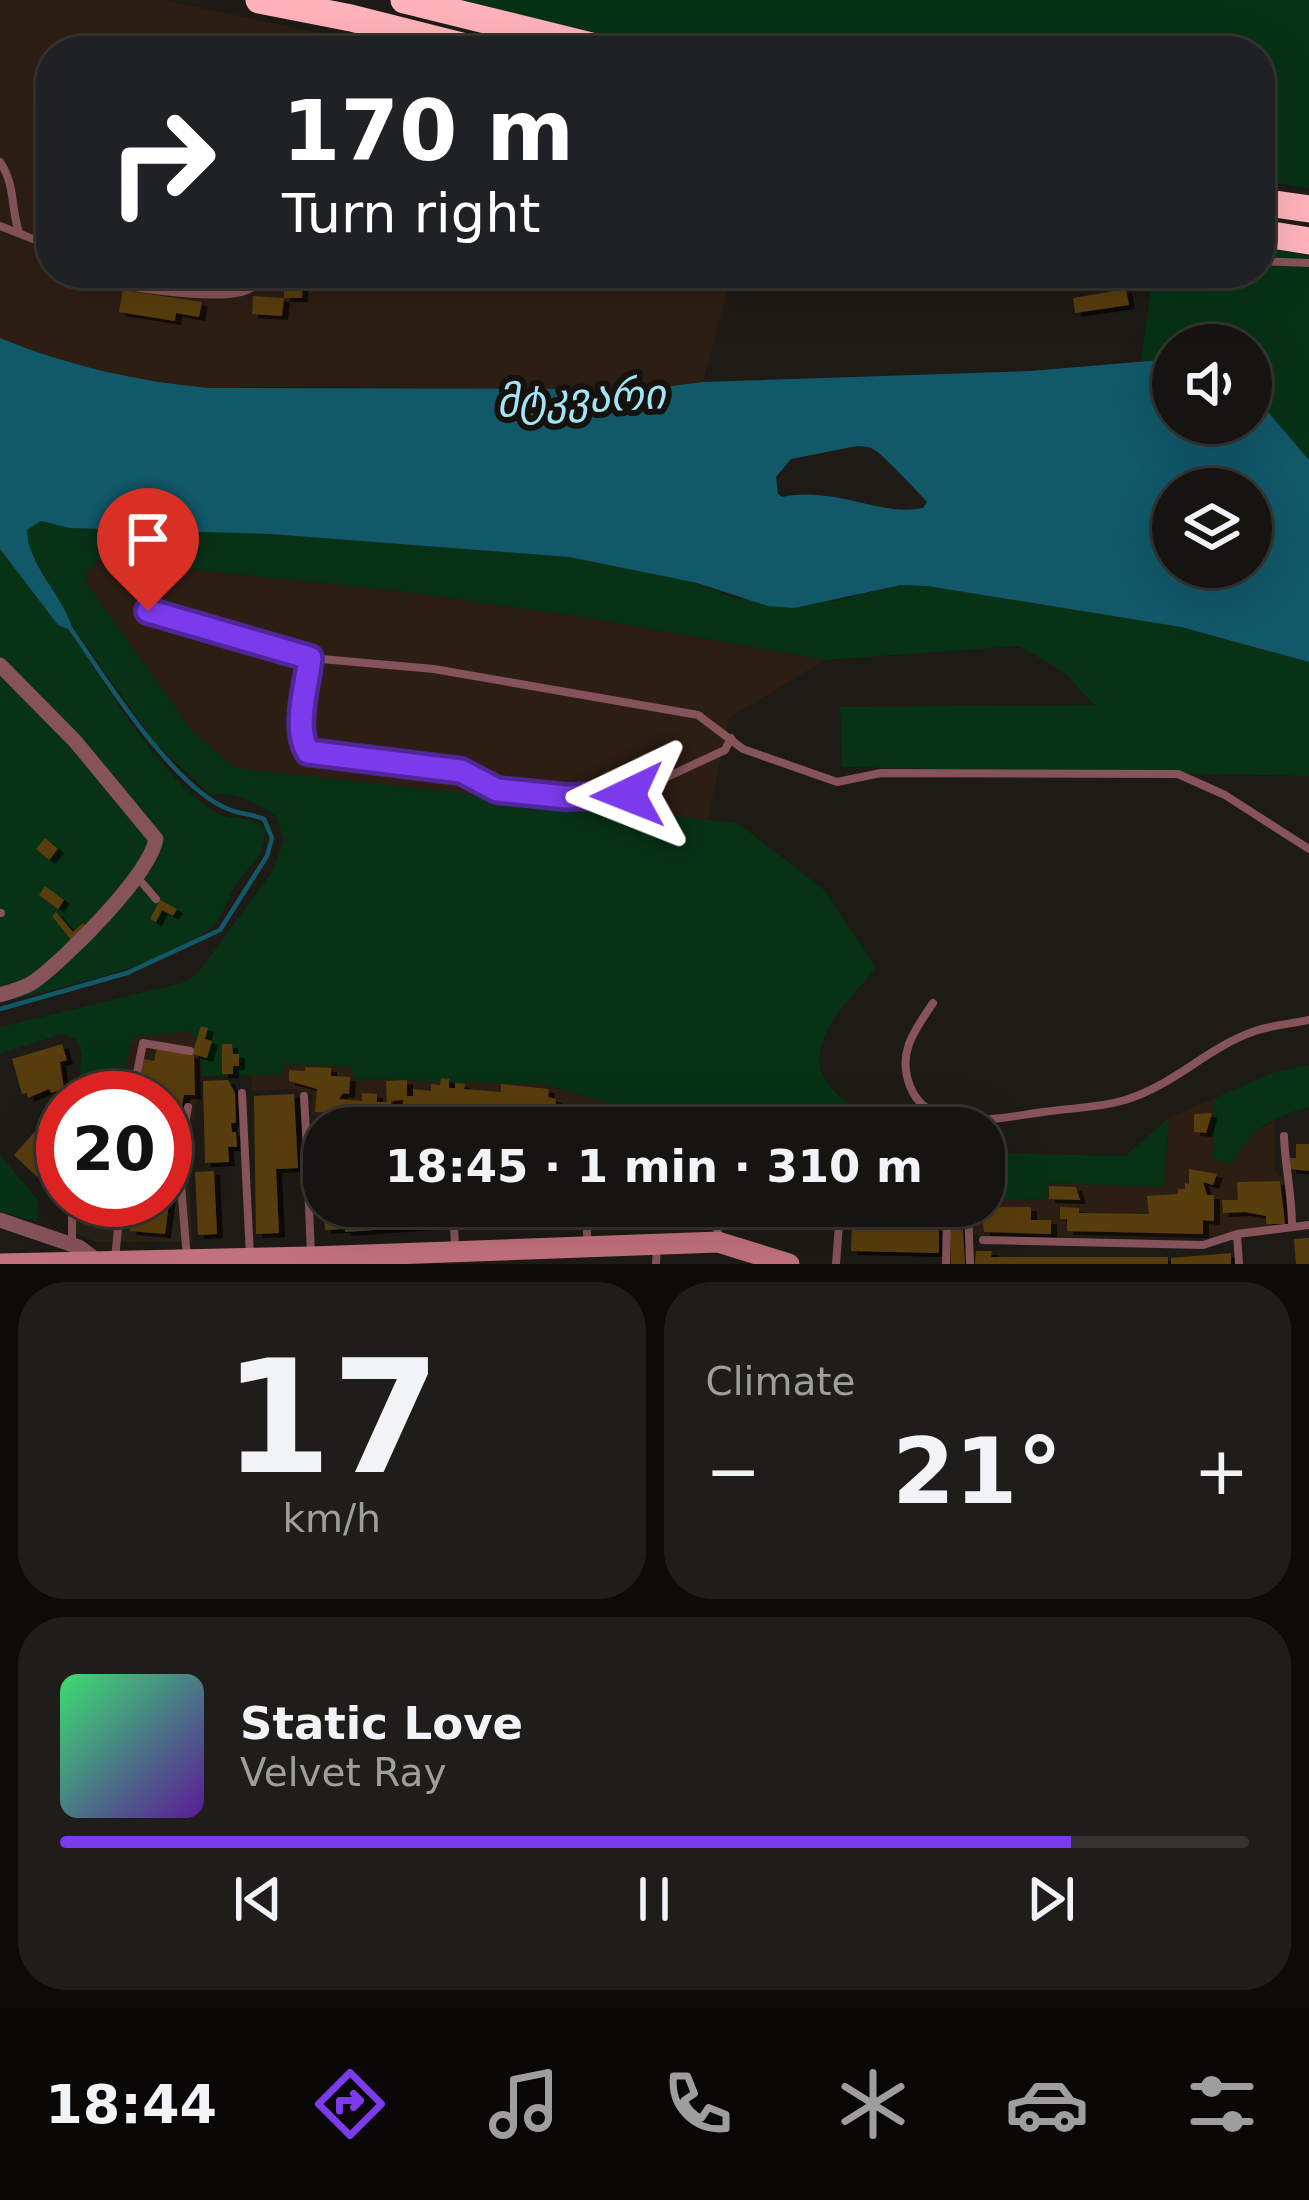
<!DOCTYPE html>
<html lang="en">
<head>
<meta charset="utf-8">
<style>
  :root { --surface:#161410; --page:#1f1d19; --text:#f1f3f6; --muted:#9e9e9f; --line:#353330; --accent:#7c3aed }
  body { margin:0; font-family:"DejaVu Sans","Noto Sans Georgian",sans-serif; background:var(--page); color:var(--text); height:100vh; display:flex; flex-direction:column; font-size:45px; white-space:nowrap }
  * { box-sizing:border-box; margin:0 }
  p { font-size:39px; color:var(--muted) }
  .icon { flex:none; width:66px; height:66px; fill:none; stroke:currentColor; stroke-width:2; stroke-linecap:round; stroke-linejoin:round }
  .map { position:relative; height:1264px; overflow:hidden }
  .sheet { display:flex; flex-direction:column; gap:18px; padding:18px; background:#0c0b09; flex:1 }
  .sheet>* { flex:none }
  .banner { position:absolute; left:36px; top:36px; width:1239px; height:252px; border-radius:48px; box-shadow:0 12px 48px #0002,0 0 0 3px var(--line); background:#202124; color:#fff; overflow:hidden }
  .buttons { position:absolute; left:1152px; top:324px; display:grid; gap:24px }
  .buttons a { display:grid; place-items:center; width:120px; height:120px; border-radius:50%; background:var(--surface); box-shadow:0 12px 48px #0002,0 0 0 3px var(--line); font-size:60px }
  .speed { position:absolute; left:36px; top:1071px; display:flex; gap:24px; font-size:60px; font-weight:700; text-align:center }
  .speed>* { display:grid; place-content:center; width:156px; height:156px; border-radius:50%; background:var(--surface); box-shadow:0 12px 48px #0002,0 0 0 3px var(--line); line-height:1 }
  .speed .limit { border:18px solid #d22; background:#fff; color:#111 }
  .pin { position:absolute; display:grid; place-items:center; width:102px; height:102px; color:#fff; margin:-123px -51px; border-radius:50% 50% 50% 0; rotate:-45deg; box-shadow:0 0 12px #0007 }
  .pin .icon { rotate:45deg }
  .me { position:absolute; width:132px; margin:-66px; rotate:268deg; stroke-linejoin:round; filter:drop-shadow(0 0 9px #0008) }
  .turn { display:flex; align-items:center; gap:42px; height:252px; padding:0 48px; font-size:54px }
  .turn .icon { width:156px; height:156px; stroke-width:2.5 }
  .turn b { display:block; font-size:84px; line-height:102px }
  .big { font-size:90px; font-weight:800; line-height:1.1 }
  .sheet .card { flex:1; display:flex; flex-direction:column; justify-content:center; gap:18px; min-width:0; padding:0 42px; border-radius:48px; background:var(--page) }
  .sheet .dial { align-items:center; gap:0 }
  .dial b { font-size:156px; line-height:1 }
  .song { display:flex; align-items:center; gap:36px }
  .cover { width:144px; height:144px; border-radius:18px; background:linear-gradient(135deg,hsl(140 70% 55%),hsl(270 70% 35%)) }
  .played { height:12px; border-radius:6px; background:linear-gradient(90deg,var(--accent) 85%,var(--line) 85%) }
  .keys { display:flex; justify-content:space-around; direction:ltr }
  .heat { display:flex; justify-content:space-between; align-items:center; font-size:66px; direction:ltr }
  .sheet .tiles { flex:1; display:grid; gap:18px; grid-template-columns:1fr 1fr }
  .card:last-child { grid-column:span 2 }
  .trip { position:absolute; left:303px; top:1107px; width:702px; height:120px; border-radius:48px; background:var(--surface); box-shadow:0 12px 48px #0002,0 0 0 3px var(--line); font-weight:800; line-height:120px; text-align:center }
  .tab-bar { display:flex; height:192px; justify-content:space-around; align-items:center; background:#090806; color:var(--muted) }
  .tab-bar .icon { width:84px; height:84px }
  .tab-bar .selected { color:var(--accent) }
  .tab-bar b { font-size:54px; color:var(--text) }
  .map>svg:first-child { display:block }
</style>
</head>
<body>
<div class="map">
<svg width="1309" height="1264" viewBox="0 0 1309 1264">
  <defs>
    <filter id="shadow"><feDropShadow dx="6" dy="4" stdDeviation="0" flood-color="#0009"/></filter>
  </defs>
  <rect width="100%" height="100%" fill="#1e1a15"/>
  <!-- built -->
  <path fill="#292217" d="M165,1143L188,1147L192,1242H96L69,1231L74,1200H165Z"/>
  <!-- industrial -->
  <path fill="#2d1e14" d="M0,0H163L405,51H51V273H732L703,382L647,389L558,391L339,386L209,388L139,382L63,362L0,338Z
    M98,560L392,590L588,618L825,660L729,718L708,820L235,769L193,732L87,584L86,572Z
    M189,1031L200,1045L202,1076L188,1147L165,1143V1098H118L133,1037Z
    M285,1064L353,1067L354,1079L543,1084L694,1128H529V1116L434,1109L433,1128H363V1118L311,1116L312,1094L293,1089L251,1091L252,1075H280Z
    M1213,1099L1214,1158L1232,1165L1242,1140L1275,1120V1172L1289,1182V1225L1195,1238L971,1235V1264H950L949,1206H984V1200L1045,1199L1047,1183L1164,1187L1169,1118Z"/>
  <!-- green -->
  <path fill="#073216" d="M439,0H1309V188L1260,180V51H676L643,43L639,50Z
    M1260,245L1309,256V460L1251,392V345H1173V359L1141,362L1153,273H1260Z
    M41,521L69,528L270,534L569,557L697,583L735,598L834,601L901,585L927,586L1181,627L1309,662V776L842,767L840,707L1094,705L1065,673L1019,646L825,660L588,618L392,590L98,560L86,572L87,584L193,732L235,768L738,823L824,890L876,968C851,999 793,1049 833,1090C848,1105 870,1116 888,1128H694L543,1084L353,1079L352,1067L285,1064L281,1075L202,1076L200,1045L189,1031L133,1037L118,1098H79L81,1053L77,1040L62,1034L0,1054V1027L186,982L198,973L272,872L284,841L276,816C258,804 233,789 211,795L157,745L71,624L27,544L26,530Z
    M0,549L58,624L68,629C105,683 158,775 213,811C228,821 249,815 265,827C265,859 255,859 238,882C228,896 223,919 210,929C157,968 63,987 0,1003Z
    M1309,1065V1107C1275,1115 1245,1132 1233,1165L1214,1159L1213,1099L1275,1072Z
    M1169,1118L1164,1187L1048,1183L1046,1199L984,1200V1153L1125,1156Z
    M0,1155L38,1200L37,1222L0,1212Z
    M463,1206H571V1222L463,1225Z"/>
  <!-- water -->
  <path fill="#115869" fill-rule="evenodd" d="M0,338C69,366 135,381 209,388L647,389L703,382L1030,371L1173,359V423H1251V392L1309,460V662L1181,627L927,586L901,585L794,608L768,606L697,583L569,557L270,534L69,528L41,521L27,530C27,562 60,593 71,624L68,629L58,625L0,549ZM857,446C865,447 870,446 876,451C884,456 921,495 927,502L923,508C879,517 837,486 782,497L778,494L776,477L791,459ZM1173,489H1251V567H1173Z"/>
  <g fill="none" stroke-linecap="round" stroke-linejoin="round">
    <!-- stream -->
    <path stroke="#115869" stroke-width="4.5" d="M0,1009L127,973L220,930L267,856L272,838L264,819C252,814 239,814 228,809C172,787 101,673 67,623"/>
  </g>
  <!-- building -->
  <path fill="#583d0f" filter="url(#shadow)" d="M178,273H257L256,283L178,276Z
    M284,273H303L302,298H284Z
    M1126,289L1129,305L1075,313L1073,298Z
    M123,290L202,302L199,317L176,313L175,321L119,312Z
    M253,296L284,298L282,316L252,314Z
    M45,838L58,849L49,860L36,849Z
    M45,886L64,900L58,909L39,895Z
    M160,900L177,909L173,916L162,910L156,922L150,919Z
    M56,912L73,932L83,923L87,928L72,941L52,916Z
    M201,1026L208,1028L205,1039L212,1041L207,1058L192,1054Z
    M62,1044L67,1060L60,1062L64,1089L51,1093L49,1089L28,1098L27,1093L22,1094L12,1059Z
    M222,1044H232L233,1054H239V1066H233V1074H222Z
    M157,1048L194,1055L195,1095H184L175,1142L165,1140V1098H136L144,1059L154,1061Z
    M305,1067L331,1068V1076L350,1077L349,1094L343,1093L339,1099L362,1101V1093L377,1094V1102H387L386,1081L407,1080V1096H413V1089L431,1091V1084L440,1085L441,1078L449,1079V1088H455V1083L465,1084L464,1089L501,1092V1084L549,1089L548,1097L556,1099L555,1111L573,1115V1118L594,1122L595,1110L621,1114L617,1128H531L533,1112L430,1104L428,1127L415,1128L416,1117L402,1116L403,1100L391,1101V1114L315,1112L317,1089L289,1081V1070L305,1071Z
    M228,1080L235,1093L236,1123H231L232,1132H236L237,1147H228L229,1162L205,1163L203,1081Z
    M294,1094L298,1168L276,1169L279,1233L256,1234L254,1096Z
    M1212,1113L1206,1133L1194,1132V1114Z
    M63,1114V1148L37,1177L14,1155L38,1128L37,1123Z
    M1296,1144H1309V1171L1290,1169V1158H1296Z
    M1189,1169L1217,1174L1213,1185L1203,1182L1207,1195H1214V1221L1203,1220V1234L1067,1231V1219H1060V1207L1079,1208V1213L1149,1214L1147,1196L1178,1194V1189H1185V1183L1189,1184Z
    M214,1171L217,1234L198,1235L195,1172Z
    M1280,1181L1285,1224H1266V1216L1245,1212L1223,1213L1222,1200H1238L1237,1182Z
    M1049,1186L1076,1187L1080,1200L1049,1199Z
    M165,1195H170L165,1234L130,1231L134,1200H165Z
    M324,1206H443L444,1225L345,1232V1229L325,1230Z
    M591,1206H709V1211L611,1218L592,1216Z
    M981,1207H1031V1220H1051V1234L984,1232Z
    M962,1213L965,1264H951L949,1214Z
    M852,1225L939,1227V1253L851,1251Z
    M1309,1238V1264H1296L1294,1239Z
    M976,1251H992L991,1257H1168V1264H975Z
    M1231,1253V1264H1171V1258Z"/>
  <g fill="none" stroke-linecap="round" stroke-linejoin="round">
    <!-- lane -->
    <path stroke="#855359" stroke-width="8" d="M0,162C16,186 10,205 19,232
      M0,226L51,246
      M1260,261L1309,263
      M85,273C111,288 205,298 236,293C250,291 259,285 266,273
      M1079,286C1094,284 1112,280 1128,281C1153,282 1169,284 1194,273
      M148,611L310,658L434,669L698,715L743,749L837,782L881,773L1178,774L1225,795L1309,849
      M310,658C307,685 293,728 309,751L461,771L497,790L566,797L628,795L725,750L731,738
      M137,877L156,899
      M0,913H1
      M933,1003C914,1031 897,1053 910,1086C929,1137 1003,1117 1043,1112C1070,1108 1099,1108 1125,1100C1173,1086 1208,1047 1255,1031C1272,1025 1291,1024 1309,1020
      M242,1093L250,1257
      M304,1096L306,1131
      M132,1098L143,1043L190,1051
      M434,1128L435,1116L525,1122
      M1284,1136C1285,1167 1292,1194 1292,1226
      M165,1147L179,1160L187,1259
      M179,1158L188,1107
      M165,1188L181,1189
      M72,1200V1244
      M453,1206L455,1246
      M585,1206L588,1246
      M717,1207L761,1213
      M717,1208L718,1240
      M968,1208L970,1264
      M1237,1234L1239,1264
      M983,1240L1203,1245L1237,1234L1309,1225
      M311,1256L306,1131L324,1130
      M115,1258L121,1200
      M656,1264L657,1246
      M836,1264L840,1211H947L946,1264"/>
    <!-- street -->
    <path stroke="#855359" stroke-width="15" d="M0,665L75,741L156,839C149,876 67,957 35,981C26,988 11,991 0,995
      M0,1220L79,1247L99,1262"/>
    <!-- secondary -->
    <path stroke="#c2727d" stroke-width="21" d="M0,1264L311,1257L718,1242L789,1264"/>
    <!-- highway -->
    <path stroke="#ffb3bb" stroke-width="27" d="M259,0L351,18L482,51
      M404,0L612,51
      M1260,202L1309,209
      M1260,233L1309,241"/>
  </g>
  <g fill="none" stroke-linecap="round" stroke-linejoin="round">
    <!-- route casing -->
    <g stroke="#51269a" stroke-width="30">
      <path id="route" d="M148,611L310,658C307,685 293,728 308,752L461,771L497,790L566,797L628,795"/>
    </g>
    <!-- route -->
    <use href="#route" stroke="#7c3aed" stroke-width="21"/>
  </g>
  <g text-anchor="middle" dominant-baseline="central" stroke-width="12" stroke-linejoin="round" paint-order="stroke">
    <!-- water labels -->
    <g font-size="42" font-style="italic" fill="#a3e5f8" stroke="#15110c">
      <text transform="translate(581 398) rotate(-3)">მტკვარი</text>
    </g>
  </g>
</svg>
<div class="buttons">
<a><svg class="icon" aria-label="sound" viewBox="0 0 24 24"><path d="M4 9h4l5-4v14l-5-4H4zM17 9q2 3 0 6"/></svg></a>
<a><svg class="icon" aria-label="layers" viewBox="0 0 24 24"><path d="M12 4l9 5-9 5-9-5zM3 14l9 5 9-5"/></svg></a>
</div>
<div class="speed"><div class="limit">20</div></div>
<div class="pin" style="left:148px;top:611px;background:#d93025"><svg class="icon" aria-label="arrive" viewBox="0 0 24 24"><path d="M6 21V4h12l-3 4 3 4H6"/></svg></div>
<svg class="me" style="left:628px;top:795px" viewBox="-20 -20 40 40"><path d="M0-17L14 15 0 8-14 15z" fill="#7c3aed" stroke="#fff" stroke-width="4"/></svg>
<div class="trip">18:45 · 1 min · 310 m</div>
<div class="banner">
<div class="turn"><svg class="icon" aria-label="right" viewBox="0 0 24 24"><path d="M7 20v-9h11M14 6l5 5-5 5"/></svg><div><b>170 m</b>Turn right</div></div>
</div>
</div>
<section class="sheet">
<div class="tiles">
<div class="card dial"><b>17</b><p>km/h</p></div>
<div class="card"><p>Climate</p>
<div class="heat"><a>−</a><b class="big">21°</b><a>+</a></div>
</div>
<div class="card">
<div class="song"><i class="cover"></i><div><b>Static Love</b><p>Velvet Ray</p></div></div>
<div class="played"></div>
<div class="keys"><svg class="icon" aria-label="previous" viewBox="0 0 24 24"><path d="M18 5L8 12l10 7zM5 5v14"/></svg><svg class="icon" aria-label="pause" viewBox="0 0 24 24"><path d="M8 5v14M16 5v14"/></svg><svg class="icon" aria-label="next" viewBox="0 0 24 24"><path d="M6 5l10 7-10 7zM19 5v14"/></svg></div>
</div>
</div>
</section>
<nav class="tab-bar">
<b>18:44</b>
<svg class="icon selected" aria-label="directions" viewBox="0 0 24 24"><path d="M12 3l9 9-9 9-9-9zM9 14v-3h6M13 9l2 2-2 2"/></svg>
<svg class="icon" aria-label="music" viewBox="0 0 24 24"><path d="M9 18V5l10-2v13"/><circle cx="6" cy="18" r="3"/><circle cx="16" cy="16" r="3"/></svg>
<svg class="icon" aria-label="phone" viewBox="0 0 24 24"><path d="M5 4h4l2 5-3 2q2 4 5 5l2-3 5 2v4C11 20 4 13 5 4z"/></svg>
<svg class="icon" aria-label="climate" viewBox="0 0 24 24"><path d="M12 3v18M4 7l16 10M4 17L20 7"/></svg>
<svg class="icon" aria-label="car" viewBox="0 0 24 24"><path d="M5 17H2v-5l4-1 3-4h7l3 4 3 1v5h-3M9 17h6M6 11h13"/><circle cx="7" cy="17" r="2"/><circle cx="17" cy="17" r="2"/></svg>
<svg class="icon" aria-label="filters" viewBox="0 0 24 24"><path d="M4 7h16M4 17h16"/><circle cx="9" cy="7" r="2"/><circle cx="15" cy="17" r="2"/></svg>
</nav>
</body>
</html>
